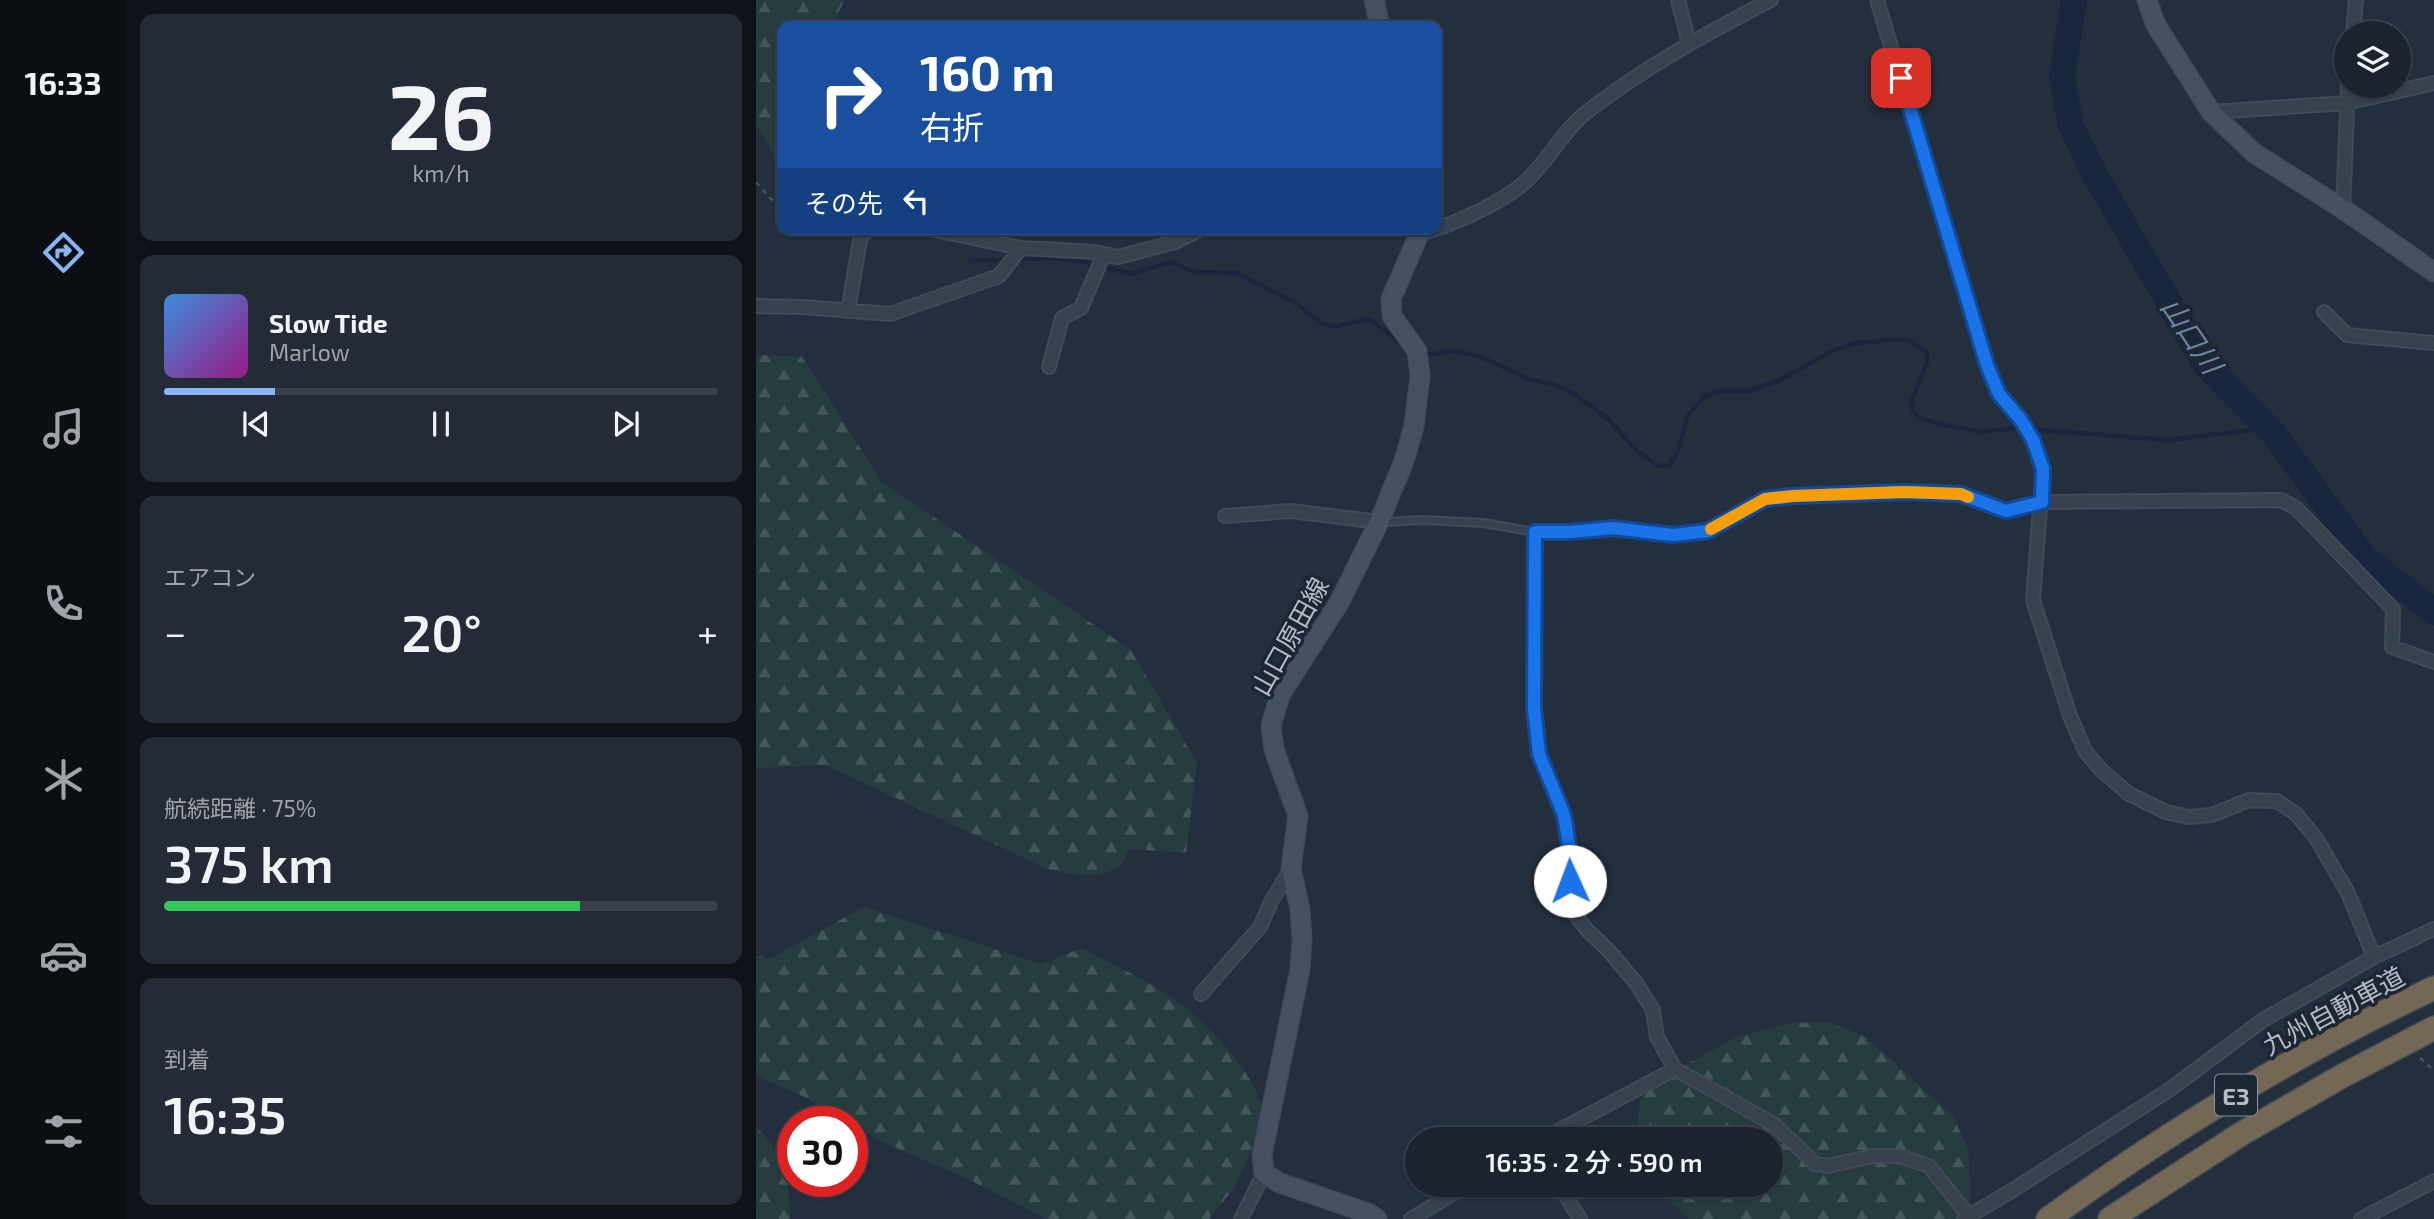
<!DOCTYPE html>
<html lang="ja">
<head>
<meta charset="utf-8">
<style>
  :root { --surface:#1b232e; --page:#242b36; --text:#f1f3f6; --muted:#a0a4aa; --line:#39404a; --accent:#8ab4f8 }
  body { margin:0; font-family:"Exo 2","Noto Sans JP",sans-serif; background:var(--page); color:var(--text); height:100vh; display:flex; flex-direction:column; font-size:26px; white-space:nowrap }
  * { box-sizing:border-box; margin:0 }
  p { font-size:23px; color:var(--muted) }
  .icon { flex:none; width:38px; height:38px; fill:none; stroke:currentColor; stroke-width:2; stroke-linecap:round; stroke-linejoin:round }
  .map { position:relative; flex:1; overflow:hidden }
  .side { display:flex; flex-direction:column; gap:14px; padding:14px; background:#0f1319; width:630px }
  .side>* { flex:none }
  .top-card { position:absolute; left:21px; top:21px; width:665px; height:214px; border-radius:14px; box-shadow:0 2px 5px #0004,0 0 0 2px var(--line); background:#1a4fa0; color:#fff; overflow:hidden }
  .fabs { position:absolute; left:1578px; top:21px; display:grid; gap:14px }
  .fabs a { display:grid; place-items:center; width:77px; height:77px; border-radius:50%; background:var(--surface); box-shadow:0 2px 5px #0004,0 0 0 2px var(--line); font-size:35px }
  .speed { position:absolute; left:21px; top:1106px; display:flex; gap:14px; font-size:35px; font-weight:700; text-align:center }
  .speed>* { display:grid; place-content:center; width:91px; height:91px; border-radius:50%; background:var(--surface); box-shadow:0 2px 5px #0004,0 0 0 2px var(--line); line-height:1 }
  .speed .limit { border:10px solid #d22; background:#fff; color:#111 }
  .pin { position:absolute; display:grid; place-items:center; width:60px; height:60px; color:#fff; margin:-30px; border-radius:14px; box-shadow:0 4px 10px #0006 }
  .me { position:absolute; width:77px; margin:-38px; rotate:358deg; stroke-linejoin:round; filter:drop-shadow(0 0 5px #0008) }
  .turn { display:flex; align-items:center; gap:24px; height:147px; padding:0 28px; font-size:32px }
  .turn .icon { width:91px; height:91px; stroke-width:2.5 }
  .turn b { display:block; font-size:49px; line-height:60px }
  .then { display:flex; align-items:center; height:66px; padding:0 28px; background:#0003; gap:14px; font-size:26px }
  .big { font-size:52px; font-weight:600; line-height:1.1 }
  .side .card { flex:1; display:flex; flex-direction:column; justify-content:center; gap:10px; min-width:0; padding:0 24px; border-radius:14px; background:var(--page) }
  .side .dial { align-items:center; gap:0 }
  .dial b { font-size:91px; line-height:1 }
  .song { display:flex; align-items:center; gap:21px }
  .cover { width:84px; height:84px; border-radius:10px; background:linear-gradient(135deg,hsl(210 70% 55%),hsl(310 70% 35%)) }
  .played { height:7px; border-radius:4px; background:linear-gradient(90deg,var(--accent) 20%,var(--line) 20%) }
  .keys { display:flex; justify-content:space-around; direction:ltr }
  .heat { display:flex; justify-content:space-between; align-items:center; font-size:38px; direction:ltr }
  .charge { height:10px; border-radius:5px; background:linear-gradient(90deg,#34c759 75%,var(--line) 0) }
  .trip { position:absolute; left:649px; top:1127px; width:378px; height:70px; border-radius:35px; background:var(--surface); box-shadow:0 2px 5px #0004,0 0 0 2px var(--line); font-weight:600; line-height:70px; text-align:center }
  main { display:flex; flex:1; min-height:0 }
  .dock { display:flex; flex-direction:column; width:126px; justify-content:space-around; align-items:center; background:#0b0e12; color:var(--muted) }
  .dock .icon { width:49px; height:49px }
  .dock .on { color:var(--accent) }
  .dock b { font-size:32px; color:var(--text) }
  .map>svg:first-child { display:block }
</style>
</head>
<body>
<main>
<nav class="dock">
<b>16:33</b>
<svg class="icon on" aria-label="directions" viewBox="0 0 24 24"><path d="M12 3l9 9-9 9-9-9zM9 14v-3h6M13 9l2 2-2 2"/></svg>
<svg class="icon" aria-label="music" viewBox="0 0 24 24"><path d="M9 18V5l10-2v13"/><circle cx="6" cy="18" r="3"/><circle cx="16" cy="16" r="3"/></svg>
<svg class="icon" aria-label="phone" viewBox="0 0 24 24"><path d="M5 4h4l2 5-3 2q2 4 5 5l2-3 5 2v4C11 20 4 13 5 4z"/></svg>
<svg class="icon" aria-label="climate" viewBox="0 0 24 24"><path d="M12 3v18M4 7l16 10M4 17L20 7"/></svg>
<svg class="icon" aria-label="car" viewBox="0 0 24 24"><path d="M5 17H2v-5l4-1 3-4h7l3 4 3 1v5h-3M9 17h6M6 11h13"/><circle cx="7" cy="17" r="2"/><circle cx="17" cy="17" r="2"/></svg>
<svg class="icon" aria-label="filters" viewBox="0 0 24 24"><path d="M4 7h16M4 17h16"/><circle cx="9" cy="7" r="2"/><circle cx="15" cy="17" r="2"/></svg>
</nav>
<section class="side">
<div class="card dial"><b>26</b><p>km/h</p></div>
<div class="card">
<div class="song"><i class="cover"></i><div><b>Slow Tide</b><p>Marlow</p></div></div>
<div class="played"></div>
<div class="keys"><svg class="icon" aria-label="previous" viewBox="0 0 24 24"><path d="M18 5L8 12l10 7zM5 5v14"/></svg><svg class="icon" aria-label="pause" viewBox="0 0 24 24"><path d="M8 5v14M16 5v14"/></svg><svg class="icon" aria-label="next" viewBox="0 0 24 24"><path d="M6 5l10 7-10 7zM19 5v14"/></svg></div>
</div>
<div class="card"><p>エアコン</p>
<div class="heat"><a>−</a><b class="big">20°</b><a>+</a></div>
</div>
<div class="card"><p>航続距離 · 75%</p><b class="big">375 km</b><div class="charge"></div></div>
<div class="card"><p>到着</p><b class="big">16:35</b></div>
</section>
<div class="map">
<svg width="1678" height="1219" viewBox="0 0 1678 1219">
  <defs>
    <pattern id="forest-firs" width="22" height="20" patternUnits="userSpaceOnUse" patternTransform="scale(1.75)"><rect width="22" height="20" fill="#263c3f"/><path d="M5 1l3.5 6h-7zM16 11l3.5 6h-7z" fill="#435659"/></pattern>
  </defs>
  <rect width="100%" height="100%" fill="#242f3e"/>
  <!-- forest -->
  <path fill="url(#forest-firs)" d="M0,0H89L75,26H26V167L0,125Z
    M0,355L46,357L126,482L375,650L441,763L430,853L373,849C370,854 368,861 364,864C346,882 314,874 292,869L69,765L0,768Z
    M108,907L285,964L326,948C354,963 385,977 412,995C447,1018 507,1078 509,1122L478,1188L453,1219H291L210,1178L124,1141L96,1125V1122H91L49,1097L0,1076V955L13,959Z
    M1072,1022L1110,1037L1197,1116L1212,1149L1215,1196L1212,1219H933L898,1185H1015V1139H885L882,1120L884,1099L895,1084L981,1037L1035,1023Z
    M0,1126L31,1162L34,1219H0Z"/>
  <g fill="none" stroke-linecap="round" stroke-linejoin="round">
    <!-- stream -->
    <path stroke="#17263c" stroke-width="4.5" d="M259,259L291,258L326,261L375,274L415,262L438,272L481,273L538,302L566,324L581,326L613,319L648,345
      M213,261L251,260
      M665,353L671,355L698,351L723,356L773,379L799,385L819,394L852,419L881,451L903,466L913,465L922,451L932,415L950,395L965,391H993L1022,381L1078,350L1101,343L1141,339L1154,341L1171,352V363L1155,402L1158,412L1164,418L1184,424L1225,432L1257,428L1413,440L1512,428"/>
    <!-- river -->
    <path stroke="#17263c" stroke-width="26" d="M1318,0L1306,77L1315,126L1340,177L1449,364L1518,434L1608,557L1678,612"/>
    <!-- service casing -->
    <g stroke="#414a57" stroke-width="10">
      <path id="service" d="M627,522L666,520L727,523L779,532H814L857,528L917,535L952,531L1009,499L1037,496L1148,492L1205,494L1250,511L1284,502"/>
    </g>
    <!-- minor casing -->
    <g stroke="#414a57" stroke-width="16">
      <path id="minor" d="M922,0L933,43
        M1121,0L1231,365L1243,394L1265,420L1277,440L1287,469L1277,600L1314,716L1329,751L1344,769L1373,794L1410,812L1432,817L1456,815L1493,800L1521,801L1540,814L1560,838L1592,893L1618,957
        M1597,33L1600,0
        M1455,112L1590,103L1678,83
        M1587,209L1592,86
        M174,229L265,248L339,252L362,257L419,242L445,229
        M663,234C693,227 745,203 768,183C792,162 807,130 832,111C889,67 951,33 1015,0
        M0,306L47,307L134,314L243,276L265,248
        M92,311L104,240L110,229
        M1568,312L1591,335L1678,343
        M293,367L306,318L325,308L348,254
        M1286,502L1525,500L1540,508L1637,609L1636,647L1678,662
        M469,516L535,511L623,522
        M779,532L778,708L783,754L808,815L815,858L813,906L831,930L853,951L880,983L897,1010L901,1037L919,1069L1019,1125L1059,1164L1072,1166L1117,1156H1143L1173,1166L1212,1215V1219
        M445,994L504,927L516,900L535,869
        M787,1139L919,1069
        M803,1185L824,1219
        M485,1219L508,1173
        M655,1219L711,1185
        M1208,1219L1257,1190L1413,1090L1507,1020L1618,957L1678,929
        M1605,1219L1678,1181"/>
    </g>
    <!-- secondary casing -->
    <g stroke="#414a57" stroke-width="21">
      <path id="secondary" d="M618,0L624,26
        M1391,0L1400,25L1455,112L1498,153L1587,209L1678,272
        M621,1219L612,1213L524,1183L508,1173L506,1155L544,969L546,939L544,909L535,869L542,816L518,749L515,726L524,695L583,603L623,522L648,461L658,426L664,376L661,351L636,316L635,299L663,234V229"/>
    </g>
    <!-- motorway casing -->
    <g stroke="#434c59" stroke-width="26">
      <path id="motorway" d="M1292,1219C1413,1131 1542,1052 1678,988
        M1354,1219L1485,1134L1588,1075L1678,1028"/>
    </g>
    <!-- path -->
    <path stroke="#3f5557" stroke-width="2.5" stroke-dasharray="5 5" stroke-linecap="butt" d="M0,182L15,199L26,204
      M1624,969L1633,988
      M1664,1058L1674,1067H1678"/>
    <!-- service -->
    <use href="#service" stroke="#38414e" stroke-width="6"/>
    <!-- minor -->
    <use href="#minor" stroke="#38414e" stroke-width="12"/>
    <!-- secondary -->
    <use href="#secondary" stroke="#465061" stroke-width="18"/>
    <!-- motorway -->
    <use href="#motorway" stroke="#746855" stroke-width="23"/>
  </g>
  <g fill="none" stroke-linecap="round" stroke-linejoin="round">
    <!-- route casing -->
    <g stroke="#114b97" stroke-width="18">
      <path id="route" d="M814,881L815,858L808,815L783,754L778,708L779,532H814L857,528L917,535L952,531L1009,499L1037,496L1148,492L1205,494L1250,511L1286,502L1287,469L1277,440L1265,420L1243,394L1231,365L1145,78"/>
    </g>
    <!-- route -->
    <use href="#route" stroke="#1a73e8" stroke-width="12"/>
    <!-- slow -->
    <path stroke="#f59e0b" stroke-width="12" d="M955,529L1009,499L1037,496L1148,492L1205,494L1212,497"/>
  </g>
  <g text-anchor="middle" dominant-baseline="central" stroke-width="7" stroke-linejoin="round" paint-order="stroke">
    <!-- shield labels -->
    <rect fill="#1d2633" stroke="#878f9c" stroke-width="2" x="1459" y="1074.5" width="42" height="41" rx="5"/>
    <g font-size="24" font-weight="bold" fill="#b4bcc9">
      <text x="1480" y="1095">E3</text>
    </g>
    <!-- street labels -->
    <g font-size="26" fill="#b4bcc9" stroke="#1d2633">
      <text transform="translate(533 636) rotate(-61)">山口原田線</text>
      <text transform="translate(1577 1010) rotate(-28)">九州自動車道</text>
    </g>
    <!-- water labels -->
    <g font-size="28" font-style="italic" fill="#6d86a8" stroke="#1d2633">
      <text transform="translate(1436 335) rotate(56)">山口川</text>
    </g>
  </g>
</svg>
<div class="fabs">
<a><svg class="icon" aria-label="layers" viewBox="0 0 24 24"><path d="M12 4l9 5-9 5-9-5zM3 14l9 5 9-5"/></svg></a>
</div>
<div class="speed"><div class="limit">30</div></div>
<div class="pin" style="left:1145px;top:78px;background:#d93025"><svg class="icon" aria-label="arrive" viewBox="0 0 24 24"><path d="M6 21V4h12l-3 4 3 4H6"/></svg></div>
<svg class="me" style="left:814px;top:881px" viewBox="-20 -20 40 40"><circle r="19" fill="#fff"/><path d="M0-13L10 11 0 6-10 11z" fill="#1a73e8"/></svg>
<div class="trip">16:35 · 2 分 · 590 m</div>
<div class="top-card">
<div class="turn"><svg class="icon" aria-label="right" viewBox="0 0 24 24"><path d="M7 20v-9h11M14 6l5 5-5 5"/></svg><div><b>160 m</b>右折</div></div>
<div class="then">その先<svg class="icon" aria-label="left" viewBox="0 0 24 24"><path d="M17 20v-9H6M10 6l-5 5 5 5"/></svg></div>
</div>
</div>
</main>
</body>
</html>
